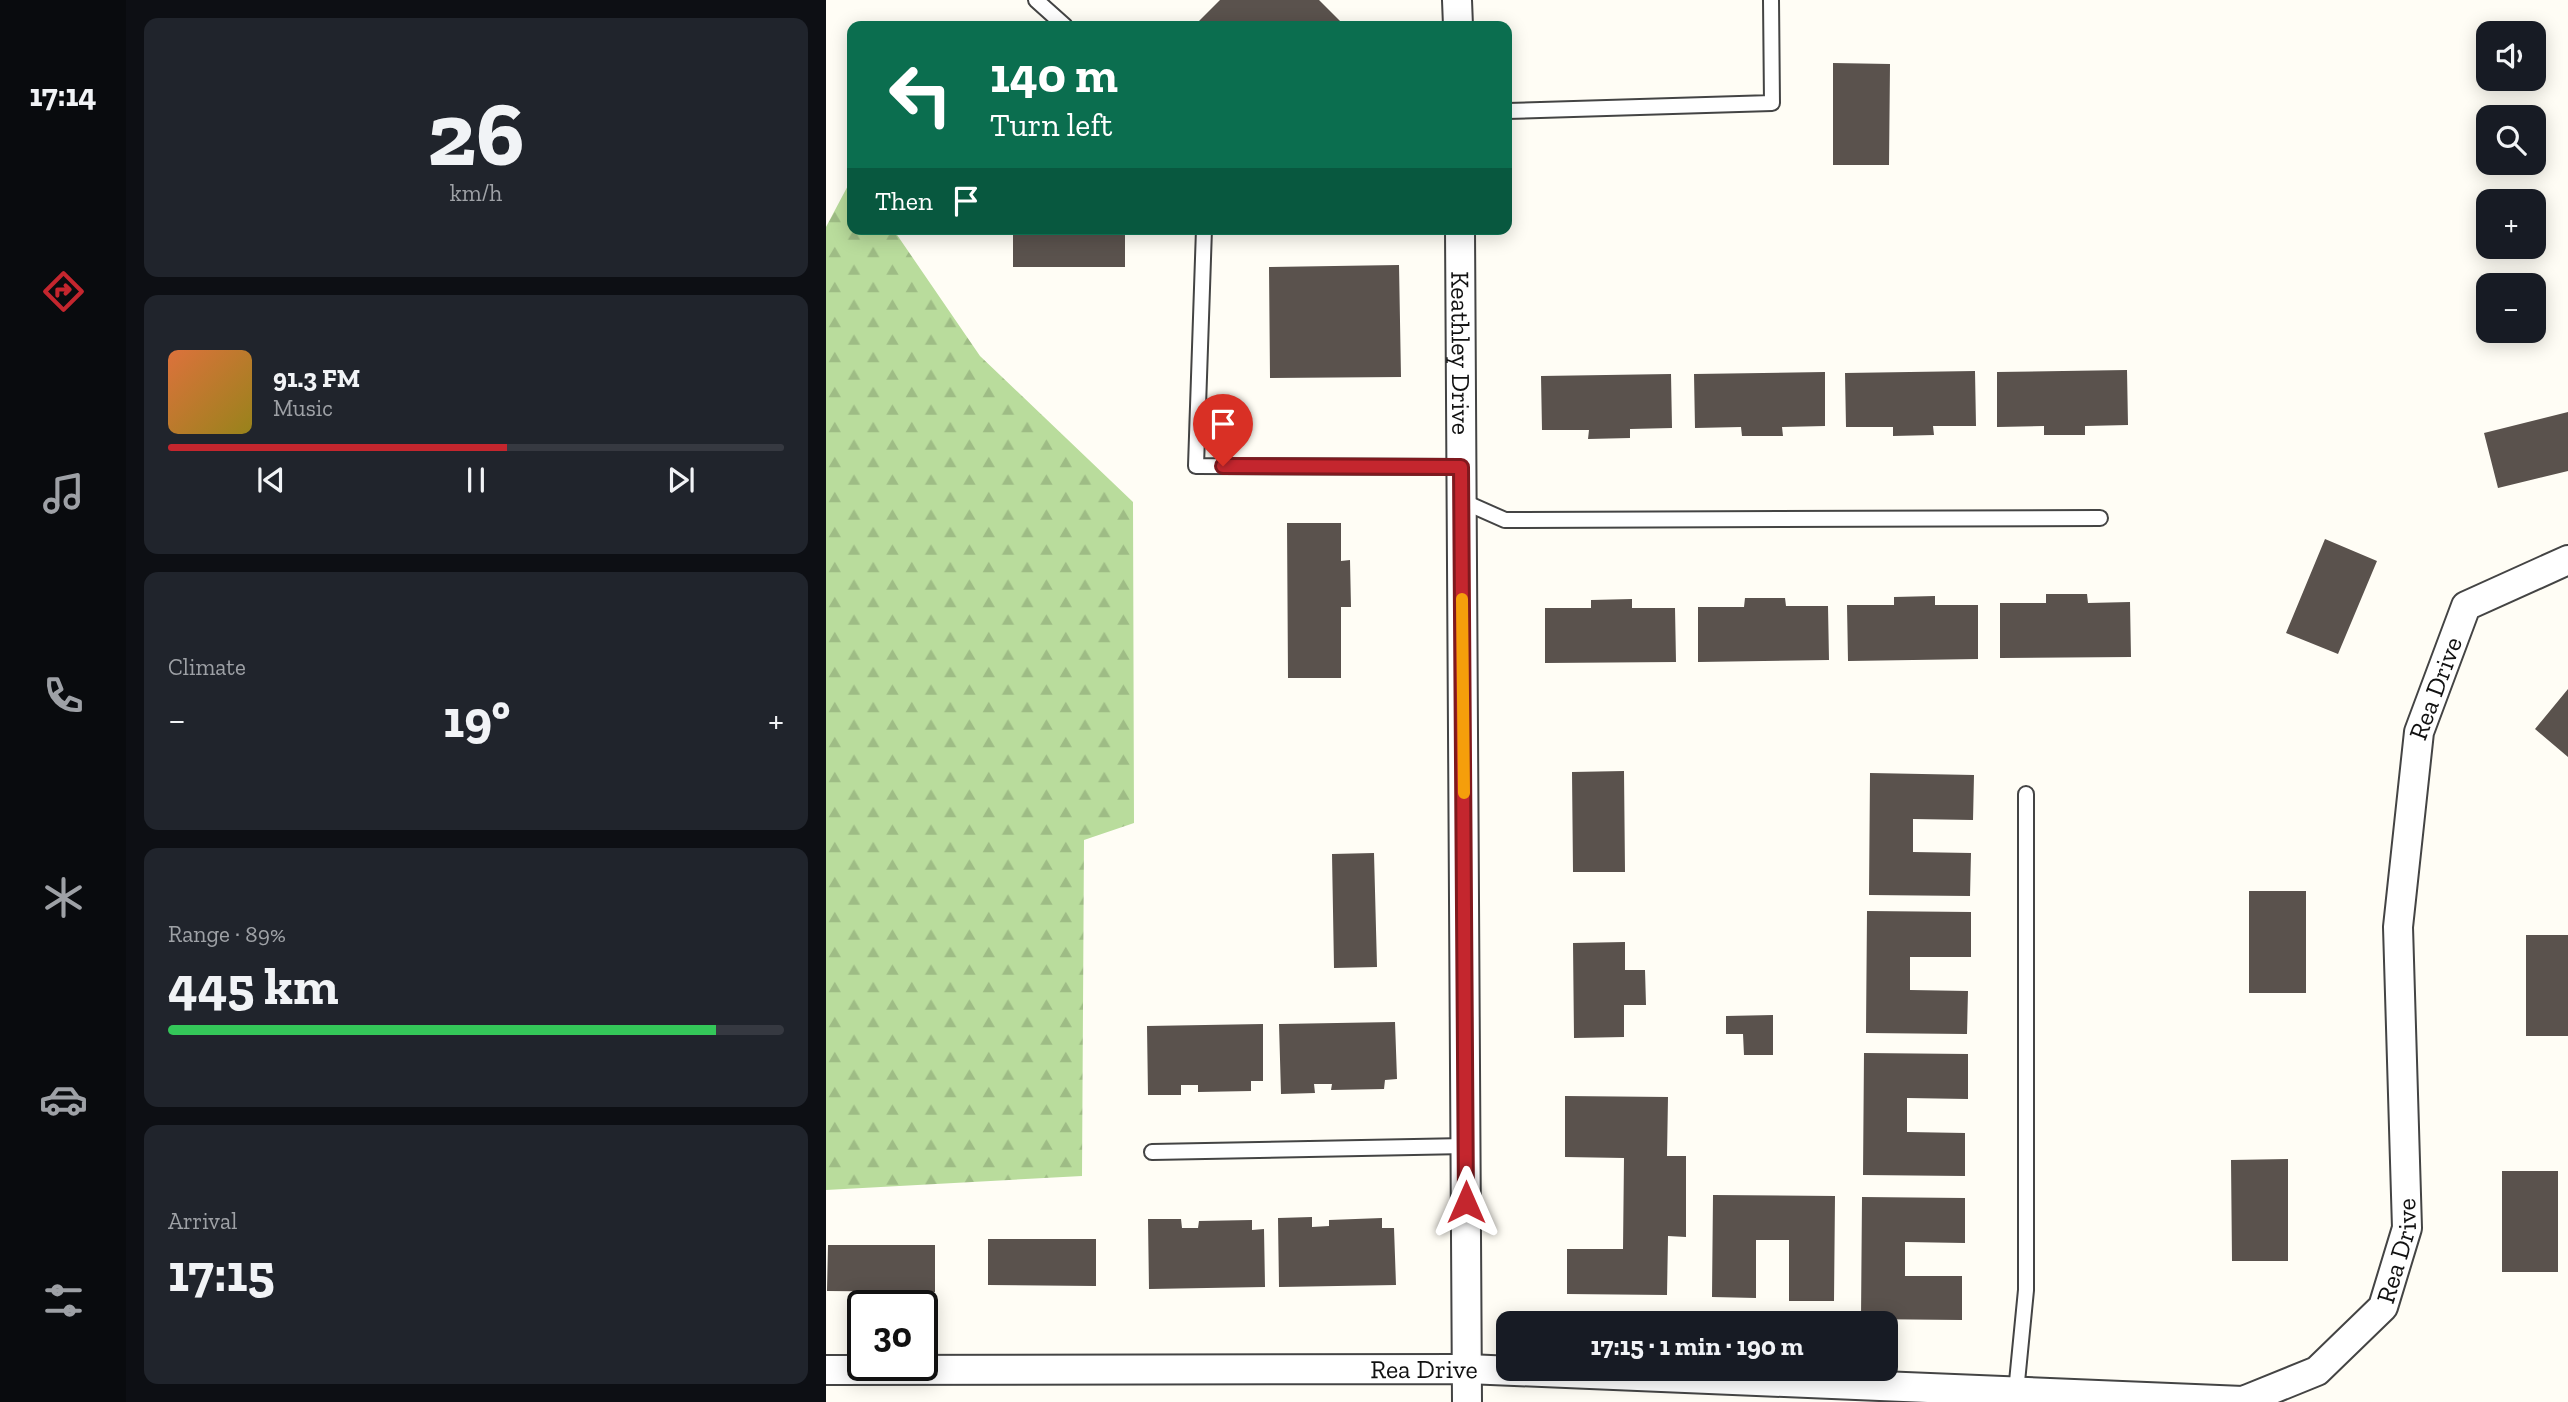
<!DOCTYPE html>
<html lang="en">
<head>
<meta charset="utf-8">
<style>
  :root { --surface:#171b24; --page:#20242c; --text:#f1f3f6; --muted:#9ea1a6; --line:#363941; --accent:#c4262e }
  body { margin:0; font-family:"Zilla Slab",serif; background:var(--page); color:var(--text); height:100vh; display:flex; flex-direction:column; font-size:26px; white-space:nowrap }
  * { box-sizing:border-box; margin:0 }
  p { font-size:23px; color:var(--muted) }
  .icon { flex:none; width:38px; height:38px; fill:none; stroke:currentColor; stroke-width:2; stroke-linecap:round; stroke-linejoin:round }
  .map { position:relative; flex:1; overflow:hidden }
  .drawer { display:flex; flex-direction:column; gap:18px; padding:18px; background:#0d0f14; width:700px }
  .drawer>* { flex:none }
  .banner { position:absolute; left:21px; top:21px; width:665px; height:214px; border-radius:14px; box-shadow:0 4px 18px #0003; background:#0b6e4f; color:#fff; overflow:hidden }
  .fabs { position:absolute; left:1650px; top:21px; display:grid; gap:14px }
  .fabs a { display:grid; place-items:center; width:70px; height:70px; border-radius:14px; background:var(--surface); box-shadow:0 4px 18px #0003; font-size:35px }
  .speed { position:absolute; left:21px; top:1290px; display:flex; gap:14px; font-size:35px; font-weight:700; text-align:center }
  .speed>* { display:grid; place-content:center; width:91px; height:91px; border-radius:50%; background:var(--surface); box-shadow:0 4px 18px #0003; line-height:1 }
  .speed .limit { border:4px solid #111; border-radius:10px; background:#fff; color:#111 }
  .pin { position:absolute; display:grid; place-items:center; width:60px; height:60px; color:#fff; margin:-72px -30px; border-radius:50% 50% 50% 0; rotate:-45deg; box-shadow:0 0 7px #0007 }
  .pin .icon { rotate:45deg }
  .me { position:absolute; width:77px; margin:-38px; rotate:0deg; stroke-linejoin:round; filter:drop-shadow(0 0 5px #0008) }
  .turn { display:flex; align-items:center; gap:24px; height:147px; padding:0 28px; font-size:32px }
  .turn .icon { width:91px; height:91px; stroke-width:2.5 }
  .turn b { display:block; font-size:49px; line-height:60px }
  .then { display:flex; align-items:center; height:66px; padding:0 28px; background:#0003; gap:14px; font-size:26px }
  .big { font-size:52px; font-weight:800; line-height:1.1 }
  .drawer .card { flex:1; display:flex; flex-direction:column; justify-content:center; gap:10px; min-width:0; padding:0 24px; border-radius:14px; background:var(--page) }
  .drawer .dial { align-items:center; gap:0 }
  .dial b { font-size:91px; line-height:1 }
  .song { display:flex; align-items:center; gap:21px }
  .cover { width:84px; height:84px; border-radius:10px; background:linear-gradient(135deg,hsl(20 70% 55%),hsl(50 70% 35%)) }
  .played { height:7px; border-radius:4px; background:linear-gradient(90deg,var(--accent) 55%,var(--line) 55%) }
  .keys { display:flex; justify-content:space-around; direction:ltr }
  .heat { display:flex; justify-content:space-between; align-items:center; font-size:38px; direction:ltr }
  .charge { height:10px; border-radius:5px; background:linear-gradient(90deg,#34c759 89%,var(--line) 0) }
  .trip { position:absolute; left:670px; top:1311px; width:402px; height:70px; border-radius:14px; background:var(--surface); box-shadow:0 4px 18px #0003; font-weight:800; line-height:70px; text-align:center }
  main { display:flex; flex:1; min-height:0 }
  .dock { display:flex; flex-direction:column; width:126px; justify-content:space-around; align-items:center; background:#090b0e; color:var(--muted) }
  .dock .icon { width:49px; height:49px }
  .dock .active { color:var(--accent) }
  .dock b { font-size:32px; color:var(--text) }
  .map>svg:first-child { display:block }
</style>
</head>
<body>
<main>
<nav class="dock">
<b>17:14</b>
<svg class="icon active" aria-label="directions" viewBox="0 0 24 24"><path d="M12 3l9 9-9 9-9-9zM9 14v-3h6M13 9l2 2-2 2"/></svg>
<svg class="icon" aria-label="music" viewBox="0 0 24 24"><path d="M9 18V5l10-2v13"/><circle cx="6" cy="18" r="3"/><circle cx="16" cy="16" r="3"/></svg>
<svg class="icon" aria-label="phone" viewBox="0 0 24 24"><path d="M5 4h4l2 5-3 2q2 4 5 5l2-3 5 2v4C11 20 4 13 5 4z"/></svg>
<svg class="icon" aria-label="climate" viewBox="0 0 24 24"><path d="M12 3v18M4 7l16 10M4 17L20 7"/></svg>
<svg class="icon" aria-label="car" viewBox="0 0 24 24"><path d="M5 17H2v-5l4-1 3-4h7l3 4 3 1v5h-3M9 17h6M6 11h13"/><circle cx="7" cy="17" r="2"/><circle cx="17" cy="17" r="2"/></svg>
<svg class="icon" aria-label="filters" viewBox="0 0 24 24"><path d="M4 7h16M4 17h16"/><circle cx="9" cy="7" r="2"/><circle cx="15" cy="17" r="2"/></svg>
</nav>
<section class="drawer">
<div class="card dial"><b>26</b><p>km/h</p></div>
<div class="card">
<div class="song"><i class="cover"></i><div><b>91.3 FM</b><p>Music</p></div></div>
<div class="played"></div>
<div class="keys"><svg class="icon" aria-label="previous" viewBox="0 0 24 24"><path d="M18 5L8 12l10 7zM5 5v14"/></svg><svg class="icon" aria-label="pause" viewBox="0 0 24 24"><path d="M8 5v14M16 5v14"/></svg><svg class="icon" aria-label="next" viewBox="0 0 24 24"><path d="M6 5l10 7-10 7zM19 5v14"/></svg></div>
</div>
<div class="card"><p>Climate</p>
<div class="heat"><a>−</a><b class="big">19°</b><a>+</a></div>
</div>
<div class="card"><p>Range · 89%</p><b class="big">445 km</b><div class="charge"></div></div>
<div class="card"><p>Arrival</p><b class="big">17:15</b></div>
</section>
<div class="map">
<svg width="1742" height="1402" viewBox="0 0 1742 1402">
  <defs>
    <pattern id="forest-firs" width="22" height="20" patternUnits="userSpaceOnUse" patternTransform="scale(1.75)"><rect width="22" height="20" fill="#b9dc9c"/><path d="M5 1l3.5 6h-7zM16 11l3.5 6h-7z" fill="#9ebc85"/></pattern>
  </defs>
  <rect width="100%" height="100%" fill="#fffdf5"/>
  <!-- forest -->
  <path fill="url(#forest-firs)" d="M26,178V229H67L154,356L307,502L308,823L258,840L256,1176L0,1190V227Z"/>
  <!-- building -->
  <path fill="#5a524d" d="M394,0H493L519,26H368Z
    M1007,63L1064,64L1063,165H1007Z
    M187,229H299V267H187Z
    M573,265L575,377L444,378L443,267Z
    M1301,370L1302,425L1259,426V435H1218V426L1171,427V372Z
    M1149,371L1150,426H1107L1108,435L1067,436V427H1020L1019,373Z
    M999,372V426L956,427L957,436H916L915,427L869,428L868,374Z
    M845,374L846,428L804,429V438L762,439L763,430H716L715,376Z
    M1742,412V471L1672,488L1658,433Z
    M461,523H515V561L524,560L525,607H515V678H462Z
    M1499,539L1551,561L1512,654L1460,633Z
    M1220,594H1261L1262,603L1304,602L1305,657L1174,658V603H1220Z
    M1109,596V605H1152V659L1022,661L1021,605H1068V597Z
    M919,598H959L960,606H1002L1003,660L872,662V607H918Z
    M806,599V608H849L850,662L719,663V608H765V600Z
    M1742,689V757L1709,729Z
    M798,771L799,872H747L746,772Z
    M1044,773L1148,775L1147,820L1087,819V852L1145,853L1144,896L1043,895Z
    M548,853L551,967L508,968L506,854Z
    M1423,891H1480V993H1423Z
    M1041,911L1145,912V957H1084V990L1142,991L1141,1034L1040,1033Z
    M1700,935H1742V1036H1700Z
    M799,942V970H819L820,1005H798V1037L748,1038L747,943Z
    M947,1015V1055H918L917,1034H900V1016Z
    M569,1022L571,1079L559,1080L558,1089L505,1090L506,1084H488L489,1093L455,1094L453,1024Z
    M437,1024V1081H425V1091L372,1092V1085H355V1095H322L321,1026Z
    M1038,1053L1142,1054V1099L1081,1098V1132L1139,1133V1176L1037,1175Z
    M739,1096L842,1097L841,1156H860V1237L842,1236L841,1295L741,1294V1249H797L798,1158L739,1157Z
    M1462,1159V1261H1406L1405,1160Z
    M1676,1171H1732V1272H1676Z
    M887,1195L1009,1196L1008,1301H963V1240H930V1298L886,1297Z
    M1036,1197L1139,1198V1243L1079,1242V1276H1136V1320L1035,1319Z
    M486,1217V1227L503,1226V1220L556,1218V1228H568L570,1285L453,1287L452,1218Z
    M322,1219H355L356,1228H372L373,1221L426,1220V1230L438,1229L439,1287L323,1289Z
    M162,1239H270V1286L162,1285Z
    M2,1245H109V1292L1,1291Z"/>
  <g fill="none" stroke-linecap="round" stroke-linejoin="round">
    <!-- lane casing -->
    <g stroke="#444" stroke-width="18">
      <path id="lane" d="M210,0L239,26
        M681,111L946,103L945,0
        M378,229L370,466L635,467
        M636,501L679,520L1274,518
        M326,1152L640,1146
        M1190,1392L1200,1290V794"/>
    </g>
    <!-- street casing -->
    <g stroke="#444" stroke-width="32">
      <g id="street">
        <path d="M631,0L632,26"/>
        <path id="s1" d="M634,229L641,1402"/>
        <path id="s2" d="M0,1370L641,1369L1417,1401L1491,1371L1557,1307L1581,1228L1572,927L1593,732L1640,606L1742,560"/>
      </g>
    </g>
    <!-- lane -->
    <use href="#lane" stroke="#fff" stroke-width="14"/>
    <!-- street -->
    <use href="#street" stroke="#fff" stroke-width="28"/>
  </g>
  <g fill="none" stroke-linecap="round" stroke-linejoin="round">
    <!-- route casing -->
    <g stroke="#7f191e" stroke-width="18">
      <path id="route" d="M397,466L635,467L640,1202"/>
    </g>
    <!-- route -->
    <use href="#route" stroke="#c4262e" stroke-width="12"/>
    <!-- slow -->
    <path stroke="#f59e0b" stroke-width="12" d="M636,599L638,793"/>
  </g>
  <g text-anchor="middle" dominant-baseline="central" stroke-width="7" stroke-linejoin="round" paint-order="stroke">
    <!-- street labels -->
    <g font-size="26" fill="#111" stroke="#fff">
      <text stroke="none"><textPath href="#s1" startOffset="124">Keathley Drive</textPath></text>
      <text stroke="none"><textPath href="#s2" startOffset="2216">Rea Drive</textPath></text>
      <text stroke="none"><textPath href="#s2" startOffset="1648">Rea Drive</textPath></text>
      <text stroke="none"><textPath href="#s2" startOffset="598">Rea Drive</textPath></text>
    </g>
  </g>
</svg>
<div class="fabs">
<a><svg class="icon" aria-label="sound" viewBox="0 0 24 24"><path d="M4 9h4l5-4v14l-5-4H4zM17 9q2 3 0 6"/></svg></a>
<a><svg class="icon" aria-label="search" viewBox="0 0 24 24"><circle cx="10" cy="10" r="6"/><path d="M15 15l6 6"/></svg></a>
<a>+</a>
<a>−</a>
</div>
<div class="speed"><div class="limit">30</div></div>
<div class="pin" style="left:397px;top:466px;background:#d93025"><svg class="icon" aria-label="arrive" viewBox="0 0 24 24"><path d="M6 21V4h12l-3 4 3 4H6"/></svg></div>
<svg class="me" style="left:640px;top:1202px" viewBox="-20 -20 40 40"><path d="M0-17L14 15 0 8-14 15z" fill="#c4262e" stroke="#fff" stroke-width="4"/></svg>
<div class="trip">17:15 · 1 min · 190 m</div>
<div class="banner">
<div class="turn"><svg class="icon" aria-label="left" viewBox="0 0 24 24"><path d="M17 20v-9H6M10 6l-5 5 5 5"/></svg><div><b>140 m</b>Turn left</div></div>
<div class="then">Then<svg class="icon" aria-label="arrive" viewBox="0 0 24 24"><path d="M6 21V4h12l-3 4 3 4H6"/></svg></div>
</div>
</div>
</main>
</body>
</html>
